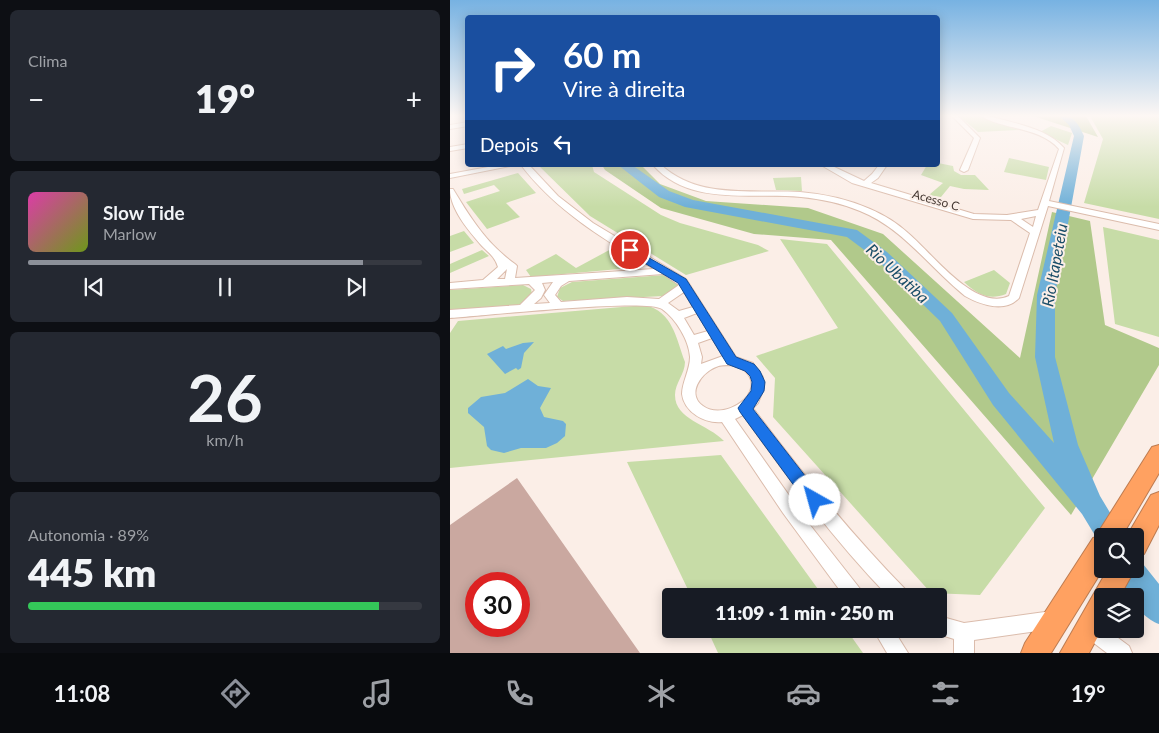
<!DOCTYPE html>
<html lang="pt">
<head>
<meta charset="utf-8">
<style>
  :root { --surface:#171b24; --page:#242831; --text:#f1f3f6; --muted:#9ea1a6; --line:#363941; --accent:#8c9099 }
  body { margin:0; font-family:Lato,sans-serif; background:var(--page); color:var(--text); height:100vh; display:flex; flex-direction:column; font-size:19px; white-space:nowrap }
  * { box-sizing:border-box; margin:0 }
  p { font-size:16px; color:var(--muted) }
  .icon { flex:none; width:28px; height:28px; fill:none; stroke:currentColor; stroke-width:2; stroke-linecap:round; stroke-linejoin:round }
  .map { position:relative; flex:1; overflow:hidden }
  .details { display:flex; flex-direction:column; gap:10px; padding:10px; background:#0d0f14; width:450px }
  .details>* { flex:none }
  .top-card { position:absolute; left:15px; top:15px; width:475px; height:152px; border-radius:5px; box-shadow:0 2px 12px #0003; background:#1a4fa0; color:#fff; overflow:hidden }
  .controls { position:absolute; left:644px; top:528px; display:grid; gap:10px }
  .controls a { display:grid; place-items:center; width:50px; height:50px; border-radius:5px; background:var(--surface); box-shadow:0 2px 12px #0003; font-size:25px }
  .speed { position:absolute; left:15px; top:572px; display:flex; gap:10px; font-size:25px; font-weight:700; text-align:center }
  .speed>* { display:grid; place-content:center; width:65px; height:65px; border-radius:50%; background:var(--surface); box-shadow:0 2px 12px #0003; line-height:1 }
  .speed .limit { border:8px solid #d22; background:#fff; color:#111 }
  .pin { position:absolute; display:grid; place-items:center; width:42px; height:42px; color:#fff; margin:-21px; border:2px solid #fff; border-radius:50%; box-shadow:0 1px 5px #0007 }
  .me { position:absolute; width:55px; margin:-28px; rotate:322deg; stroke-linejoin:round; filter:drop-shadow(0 0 4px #0008) }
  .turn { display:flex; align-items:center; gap:18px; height:105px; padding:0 15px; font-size:22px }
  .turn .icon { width:65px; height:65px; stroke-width:2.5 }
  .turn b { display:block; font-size:35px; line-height:42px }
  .then { display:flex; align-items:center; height:48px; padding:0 15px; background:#0003; gap:10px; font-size:19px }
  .big { font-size:38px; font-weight:800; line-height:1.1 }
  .details .card { flex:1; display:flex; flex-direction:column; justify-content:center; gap:8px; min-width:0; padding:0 18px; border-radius:8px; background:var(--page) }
  .details .dial { align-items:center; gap:0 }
  .dial b { font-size:65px; line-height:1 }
  .song { display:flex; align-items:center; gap:15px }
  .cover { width:60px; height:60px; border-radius:8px; background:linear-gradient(135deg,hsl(320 70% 55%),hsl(80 70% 35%)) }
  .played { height:5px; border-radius:2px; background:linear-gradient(90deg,var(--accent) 85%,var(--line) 85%) }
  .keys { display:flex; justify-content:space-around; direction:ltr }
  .heat { display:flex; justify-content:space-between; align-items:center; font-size:28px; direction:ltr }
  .charge { height:8px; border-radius:4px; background:linear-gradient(90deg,#34c759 89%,var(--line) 0) }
  .trip { position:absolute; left:212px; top:588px; width:285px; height:50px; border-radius:5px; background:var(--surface); box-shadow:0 2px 12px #0003; font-weight:800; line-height:50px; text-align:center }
  .tabs { display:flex; height:80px; justify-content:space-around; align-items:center; background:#090b0e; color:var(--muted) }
  .tabs .icon { width:35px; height:35px }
  .tabs .selected { color:var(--accent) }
  .tabs b { font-size:22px; color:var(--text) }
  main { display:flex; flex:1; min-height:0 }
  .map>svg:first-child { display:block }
</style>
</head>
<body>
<main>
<section class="details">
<div class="card"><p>Clima</p>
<div class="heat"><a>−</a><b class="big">19°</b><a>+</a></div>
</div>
<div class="card">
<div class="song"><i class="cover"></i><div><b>Slow Tide</b><p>Marlow</p></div></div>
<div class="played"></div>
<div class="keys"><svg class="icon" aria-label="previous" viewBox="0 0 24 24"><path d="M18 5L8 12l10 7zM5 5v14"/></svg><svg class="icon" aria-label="pause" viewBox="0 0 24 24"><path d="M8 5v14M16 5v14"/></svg><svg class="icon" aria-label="next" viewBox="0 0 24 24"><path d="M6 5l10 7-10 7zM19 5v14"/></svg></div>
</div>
<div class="card dial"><b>26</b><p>km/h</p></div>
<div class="card"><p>Autonomia · 89%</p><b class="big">445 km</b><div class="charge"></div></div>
</section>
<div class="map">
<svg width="709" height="653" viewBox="0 0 709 653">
  <rect width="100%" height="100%" fill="#fbeee7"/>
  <!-- green -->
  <path fill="#c7dca7" d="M509,116H528L569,130L528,132Z
    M640,116H709V219L634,203L653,139Z
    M601,126L622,133L618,145L590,132Z
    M559,158L599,167L596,180L554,172Z
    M488,163L503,166L504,171L511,175H525L539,190L514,189L500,186L491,197L479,195L493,183L471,175L477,165H488Z
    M88,165H142L144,172L211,215L230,223L308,245L319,251L236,275L140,216Z
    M68,173L86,193L56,203L70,217L37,229L16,202L50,191L44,185L14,194L12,189Z
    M351,177L352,191L326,190L323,178Z
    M653,227L709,240V337L665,324Z
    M14,231L24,243L0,252V236Z
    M330,239L377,244L595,508L530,595L481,593L323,417L325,378L306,356L388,328Z
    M163,248L178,261L169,269L81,277L76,270L106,254L126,268Z
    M32,250L39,256L0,273V264Z
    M544,270L560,283L556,294C539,301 527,294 514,282Z
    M215,275L229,283L228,286L214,296L113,301L107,297L110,288L122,282Z
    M73,285L81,289L82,294L74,302L66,306L0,311V290Z
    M195,305C223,312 226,338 235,362C235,374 225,383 225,395C225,420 258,424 274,441L0,468V333L8,321Z
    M271,455L373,596H241L177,462Z
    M257,629H396L413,653H268Z"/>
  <!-- forest -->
  <path fill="#b1c98b" d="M583,116H636L648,137Z
    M152,165H191L210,184L256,201L358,208L433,234L570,358L602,212L640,221L655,325L709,348V365L621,515L381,240L304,234L211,208L155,170Z"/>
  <!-- water -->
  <path fill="#6fb0d8" d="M84,342L74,353L71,368L68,370L66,368L55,374L37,354L53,346L56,349L73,343Z
    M78,379L88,386L101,388L90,408L94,417L113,421L116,424L115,436L107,443L96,448H71L54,453L41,450L37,446L34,427L18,413V408L31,397L55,393Z"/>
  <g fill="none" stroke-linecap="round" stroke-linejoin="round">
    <!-- river -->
    <path fill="#6fb0d8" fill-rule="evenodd" d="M609,116C624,115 628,123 634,136L605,295V357L628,445L650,496L674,536H652V547L632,514L543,405L490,321L425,258L397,237L235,207L209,197L168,165H182L219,191L243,200L407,230L437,252L502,313L559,393L604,443L585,357L587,295L624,136L619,125Z
      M685,557L689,559L709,584V624C698,620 685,609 685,596H681L669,579L665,569H685Z"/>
  </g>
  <!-- building -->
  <path fill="#caa8a0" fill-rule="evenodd" d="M67,478L190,653H0V525ZM26,584H69V626H26Z"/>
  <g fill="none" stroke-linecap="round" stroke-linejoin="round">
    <!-- minor casing -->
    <g stroke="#dbbcac" stroke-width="2">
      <path id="minor" d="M502,116H508L530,138L518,170L514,172L510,170L524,138Z
        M531,116H539C563,123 597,128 614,148L599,201L709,224V230L598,206L569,298C555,313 531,305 515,296C480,268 453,228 410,211C391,203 371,199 351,197C302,192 240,207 203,165H211C250,200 302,189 350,192C373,194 398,199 420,209C434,215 447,223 458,233C482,253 525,312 559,296L580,233L561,220L523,219L402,183L371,165H380L414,181L422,174L429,165H437L428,178L421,183L524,214L557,215L588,210L609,149C590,127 554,130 531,116ZM586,216L583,227L571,219Z
        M18,122V126L0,129V125Z
        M18,144V148L0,151V147Z
        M49,165H65L0,178V174Z
        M71,165H79L108,196L143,223L236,279L286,357L303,363L313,377L314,388L308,403L303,408C351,472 400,533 456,590L459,596H438C384,540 338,478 293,415L285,419L360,525L411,590L414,596H394L333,513L272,422C255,424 234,412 232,394C232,382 240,370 240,357C239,340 226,319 212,309C197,298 30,316 0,318V310L70,305L85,290L79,284L0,289V283L33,280L48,267C45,257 39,253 32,246C18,230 0,209 0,189H3C21,219 37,244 65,264L67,266L65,278L204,269C155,240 106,211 71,165ZM57,269L55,279H47ZM213,274L229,285L209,299L177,297L111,302L105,295L111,286L119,281ZM103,282L94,295L100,303L84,304L91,298L95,290L92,283ZM234,292L243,307L229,311L218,303ZM247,313L258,331L244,335L234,318ZM262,338L273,356L251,364L252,357L248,343ZM281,365C286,367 292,368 295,371C318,392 275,422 253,406C236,394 251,373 266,367C270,365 276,365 281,365Z
        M602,611L609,613L611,620L609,627L602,629L524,640V653H504V639L482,632L481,629H489V616L514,623Z
        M639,618L652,626V629H656L679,646L682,653H657L632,634L630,627L632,620Z
        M423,629H443L458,653H437Z"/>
    </g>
    <!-- highway casing -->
    <g stroke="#be7c51" stroke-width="2">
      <path id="highway" d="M709,445V473L672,536H652L653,569L601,653H571L575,643L643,538L647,537L651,528L702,447Z
        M709,492V525L694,554L685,557V536H677L701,495Z
        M658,569H685L670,596H652V629L639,653H610Z"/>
    </g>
    <!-- minor -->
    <use href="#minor" fill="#fff" fill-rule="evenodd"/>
    <!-- highway -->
    <use href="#highway" fill="#ffa161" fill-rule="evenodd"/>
  </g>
  <!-- sky -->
  <linearGradient id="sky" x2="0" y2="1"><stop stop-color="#77b2e2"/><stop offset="0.56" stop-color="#fdf7f4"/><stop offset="1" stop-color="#fdf7f4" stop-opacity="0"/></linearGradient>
  <rect width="709" height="207" fill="url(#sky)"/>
  <!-- route -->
  <path fill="#1a73e8" stroke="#114b97" d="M180,247L236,279L286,357L304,364L310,371L315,382L314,391L303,409L370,495L373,500L370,506L365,508L359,506L290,412L288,408L301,391L302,382L300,376L295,371L277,364L228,283L176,252L175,250Z"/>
  <g text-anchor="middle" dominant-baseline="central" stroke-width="4" stroke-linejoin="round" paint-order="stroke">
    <!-- far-street labels -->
    <g font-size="12" fill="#453832" stroke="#fbeee7">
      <text transform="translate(486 200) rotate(16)">Acesso C</text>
    </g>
    <!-- water labels -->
    <g font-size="16" font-style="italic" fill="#184c67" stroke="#fbeee7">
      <text transform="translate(604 265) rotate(-80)">Rio Itapeteiu</text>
      <text transform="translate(448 273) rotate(43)">Rio Ubatiba</text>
    </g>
  </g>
</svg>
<div class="controls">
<a><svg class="icon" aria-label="search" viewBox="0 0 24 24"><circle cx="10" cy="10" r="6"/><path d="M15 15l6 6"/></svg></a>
<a><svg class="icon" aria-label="layers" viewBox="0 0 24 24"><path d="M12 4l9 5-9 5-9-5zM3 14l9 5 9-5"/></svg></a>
</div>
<div class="speed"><div class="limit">30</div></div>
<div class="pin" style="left:180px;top:250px;background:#d93025"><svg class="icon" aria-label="arrive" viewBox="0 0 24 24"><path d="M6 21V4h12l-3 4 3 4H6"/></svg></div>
<svg class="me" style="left:365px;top:500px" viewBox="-20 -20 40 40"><circle r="19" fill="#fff"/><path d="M0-13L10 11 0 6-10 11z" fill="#1a73e8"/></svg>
<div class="trip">11:09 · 1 min · 250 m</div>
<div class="top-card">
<div class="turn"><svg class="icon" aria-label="right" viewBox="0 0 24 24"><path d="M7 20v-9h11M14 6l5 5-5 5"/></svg><div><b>60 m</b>Vire à direita</div></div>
<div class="then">Depois<svg class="icon" aria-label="left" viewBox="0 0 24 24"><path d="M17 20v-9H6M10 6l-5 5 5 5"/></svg></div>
</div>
</div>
</main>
<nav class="tabs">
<b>11:08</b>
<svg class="icon selected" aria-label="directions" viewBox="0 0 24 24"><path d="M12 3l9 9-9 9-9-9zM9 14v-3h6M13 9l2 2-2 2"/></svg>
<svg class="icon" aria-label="music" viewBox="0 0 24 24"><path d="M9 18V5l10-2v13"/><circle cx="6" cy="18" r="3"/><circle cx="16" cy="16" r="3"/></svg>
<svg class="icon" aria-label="phone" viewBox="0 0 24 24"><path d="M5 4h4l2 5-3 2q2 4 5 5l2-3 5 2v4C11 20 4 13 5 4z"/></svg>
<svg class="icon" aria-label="climate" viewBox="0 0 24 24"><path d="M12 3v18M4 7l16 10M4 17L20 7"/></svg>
<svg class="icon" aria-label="car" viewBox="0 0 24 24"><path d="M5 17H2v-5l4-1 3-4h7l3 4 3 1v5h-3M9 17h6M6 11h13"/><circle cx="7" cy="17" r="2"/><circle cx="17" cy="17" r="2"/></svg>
<svg class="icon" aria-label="filters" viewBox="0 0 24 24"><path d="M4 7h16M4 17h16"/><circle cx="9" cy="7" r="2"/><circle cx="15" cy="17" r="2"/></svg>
<b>19°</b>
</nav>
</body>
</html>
